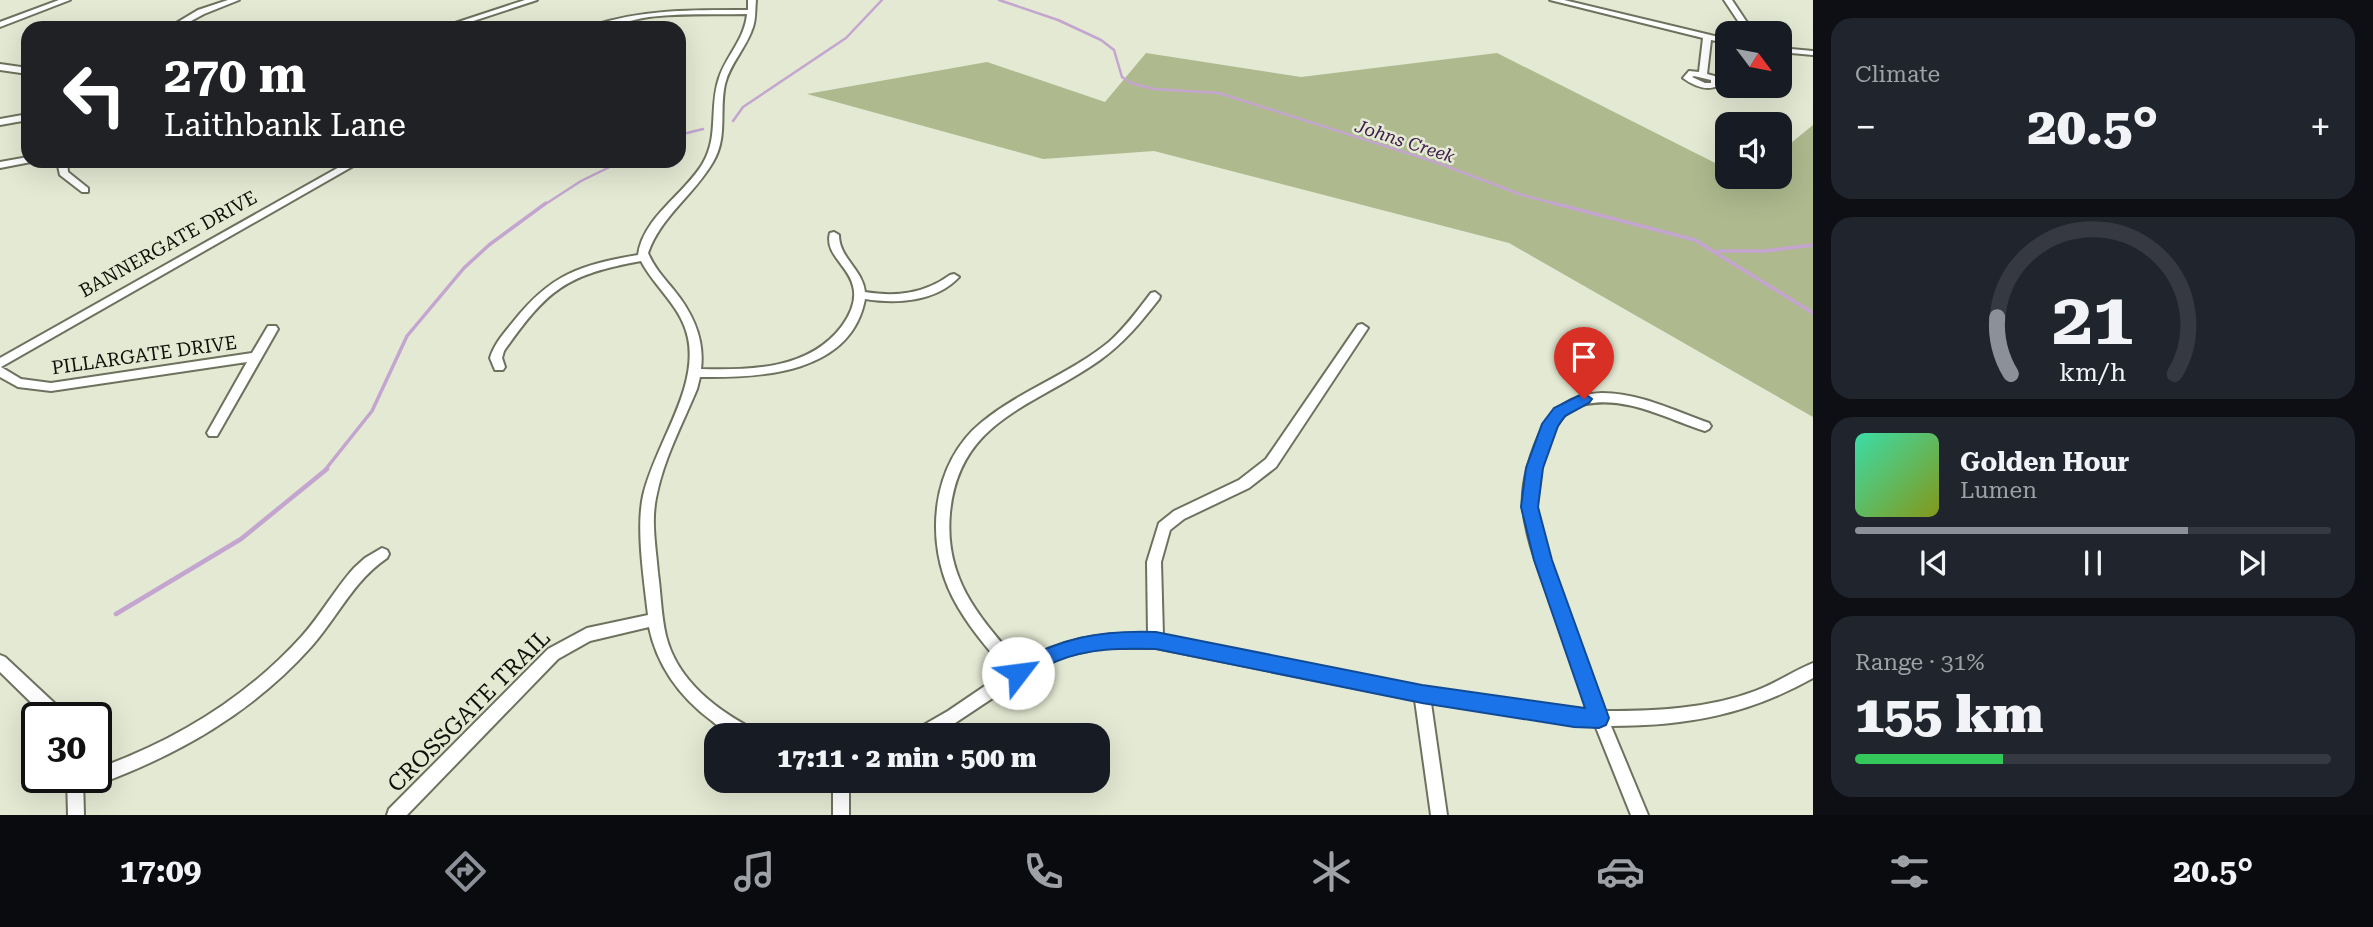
<!DOCTYPE html>
<html lang="en">
<head>
<meta charset="utf-8">
<style>
  :root { --surface:#171b24; --page:#20242c; --text:#f1f3f6; --muted:#9ea1a6; --line:#363941; --accent:#8c9099 }
  body { margin:0; font-family:"Roboto Serif",serif; background:var(--page); color:var(--text); height:100vh; display:flex; flex-direction:column; font-size:26px; white-space:nowrap }
  * { box-sizing:border-box; margin:0 }
  p { font-size:23px; color:var(--muted) }
  .icon { flex:none; width:38px; height:38px; fill:none; stroke:currentColor; stroke-width:2; stroke-linecap:round; stroke-linejoin:round }
  .map { position:relative; flex:1; overflow:hidden }
  .details { display:flex; flex-direction:column; gap:18px; padding:18px; background:#0d0f14; width:560px }
  .details>* { flex:none }
  .hud { position:absolute; left:21px; top:21px; width:665px; height:147px; border-radius:21px; box-shadow:0 7px 28px #0002; background:#202124; color:#fff; overflow:hidden }
  .needle { width:46px; rotate:122deg }
  .buttons { position:absolute; left:1715px; top:21px; display:grid; gap:14px }
  .buttons a { display:grid; place-items:center; width:77px; height:77px; border-radius:14px; background:var(--surface); box-shadow:0 7px 28px #0002; font-size:35px }
  .speed { position:absolute; left:21px; top:702px; display:flex; gap:14px; font-size:35px; font-weight:700; text-align:center }
  .speed>* { display:grid; place-content:center; width:91px; height:91px; border-radius:50%; background:var(--surface); box-shadow:0 7px 28px #0002; line-height:1 }
  .speed .limit { border:4px solid #111; border-radius:10px; background:#fff; color:#111 }
  .pin { position:absolute; display:grid; place-items:center; width:60px; height:60px; color:#fff; margin:-72px -30px; border-radius:50% 50% 50% 0; rotate:-45deg; box-shadow:0 0 7px #0007 }
  .pin .icon { rotate:45deg }
  .me { position:absolute; width:77px; margin:-38px; rotate:60deg; stroke-linejoin:round; filter:drop-shadow(0 0 5px #0008) }
  .turn { display:flex; align-items:center; gap:24px; height:147px; padding:0 28px; font-size:32px }
  .turn .icon { width:91px; height:91px; stroke-width:2.5 }
  .turn b { display:block; font-size:49px; line-height:60px }
  .big { font-size:52px; font-weight:800; line-height:1.1 }
  .details .card { flex:1; display:flex; flex-direction:column; justify-content:center; gap:10px; min-width:0; padding:0 24px; border-radius:21px; background:var(--page) }
  .details .dial { align-items:center; gap:0 }
  .dial svg { height:182px; overflow:visible; fill:none; stroke:var(--line); stroke-width:7; stroke-linecap:round; text-anchor:middle }
  .dial text { fill:var(--text); stroke:none }
  .song { display:flex; align-items:center; gap:21px }
  .cover { width:84px; height:84px; border-radius:10px; background:linear-gradient(135deg,hsl(160 70% 55%),hsl(70 70% 35%)) }
  .played { height:7px; border-radius:4px; background:linear-gradient(90deg,var(--accent) 70%,var(--line) 70%) }
  .keys { display:flex; justify-content:space-around; direction:ltr }
  .heat { display:flex; justify-content:space-between; align-items:center; font-size:38px; direction:ltr }
  .charge { height:10px; border-radius:5px; background:linear-gradient(90deg,#34c759 31%,var(--line) 0) }
  .trip { position:absolute; left:704px; top:723px; width:406px; height:70px; border-radius:21px; background:var(--surface); box-shadow:0 7px 28px #0002; font-weight:800; line-height:70px; text-align:center }
  .menu { display:flex; height:112px; justify-content:space-around; align-items:center; background:#090b0e; color:var(--muted) }
  .menu .icon { width:49px; height:49px }
  .menu .on { color:var(--accent) }
  .menu b { font-size:32px; color:var(--text) }
  main { display:flex; flex:1; min-height:0 }
  .map>svg:first-child { display:block }
</style>
</head>
<body>
<main>
<div class="map">
<svg width="1813" height="815" viewBox="0 0 1813 815">
  <rect width="100%" height="100%" fill="#e3e9d3"/>
  <!-- green -->
  <path fill="#aeb98e" d="M1146,53L1301,77L1497,53L1727,169V177L1747,179L1750,177H1780V152L1813,125V417L1509,243L1154,151L1043,159L807,94L987,62L1105,102Z"/>
  <g fill="none" stroke-linecap="round" stroke-linejoin="round">
    <!-- stream-far2 -->
    <path stroke="#c3a5cf" stroke-width="2.5" d="M999,0L1058,20L1101,40L1114,50L1122,77L1131,83L1154,89L1219,93L1438,163L1522,195L1560,205
      M733,121L743,107L846,38L882,0
      M679,135L703,129
      M544,205L581,181L622,161"/>
    <!-- stream-far1 -->
    <path stroke="#c3a5cf" stroke-width="3.5" d="M1553,203L1695,240L1813,313
      M1718,251H1765L1813,245
      M325,470L372,411L407,336L464,268L489,245L546,203"/>
    <!-- stream -->
    <path stroke="#c3a5cf" stroke-width="4.5" d="M116,614L241,539L327,469"/>
    <!-- minor casing -->
    <g stroke="#6d725e" stroke-width="4">
      <path id="minor" d="M59,0H70L0,27V22Z
        M228,0H239L204,14L178,28H168L198,10Z
        M525,0H537L452,28H440Z
        M748,0H756C755,9 756,18 753,27C747,47 730,63 725,84C719,111 728,137 713,162C694,195 661,216 648,253C654,267 663,277 673,289C692,312 705,338 701,369C751,370 809,370 842,326C850,315 857,300 853,286C849,266 824,254 830,233L834,232L839,235C839,258 863,270 865,292C896,297 924,294 950,275L954,274L959,277C936,302 896,304 865,299C851,374 760,378 700,377L697,389C682,425 663,460 656,498C651,523 656,548 658,573C661,594 661,615 666,636C677,680 716,710 755,730L757,735C750,735 742,736 735,735C727,734 718,726 712,721C680,697 657,666 649,627L590,641L558,659L407,815H387L389,809L548,649L587,628L648,615C644,580 636,529 643,496C654,446 699,389 688,338C682,307 655,288 641,261C565,275 548,289 504,351L502,358L505,367L503,370H495L490,358C494,344 504,333 513,322C551,274 580,265 638,255C643,217 685,194 703,163C719,136 709,107 719,78C726,56 745,39 747,14C715,15 681,13 649,17C629,20 610,28 590,28L591,26C643,9 694,10 748,10Z
        M1550,0H1564L1727,39V43L1711,40L1707,74L1718,77L1720,85C1707,92 1694,86 1683,78L1689,71L1699,72L1703,38ZM1694,76L1711,80V83H1705L1692,77Z
        M1724,0H1732L1754,33H1746Z
        M1780,48L1813,51V55L1780,52Z
        M0,64L28,68V74L0,70Z
        M28,114V120L0,125V119Z
        M28,157V161L31,162L0,168V162Z
        M57,161H67L68,172L88,188V192H82L60,175Z
        M350,161H362L1,367L21,379L51,383L252,353L268,326H276L278,329L217,436H209L207,433L247,362L51,391L18,387L0,377V358Z
        M1155,292L1160,296L1159,299C1141,322 1124,343 1100,360C1034,407 959,419 950,513C944,579 979,617 1019,663C1060,639 1102,632 1148,634L1147,562L1159,523L1174,511L1239,480L1266,459L1358,325L1362,324L1368,328L1276,467L1249,488L1184,519L1170,530L1161,562L1163,636L1422,687L1574,710H1589C1575,673 1562,636 1549,599C1539,570 1526,539 1523,507C1521,483 1530,456 1539,435C1551,408 1572,394 1602,393C1639,393 1675,411 1709,423L1711,426L1709,429L1705,431C1667,419 1627,396 1586,404C1567,407 1557,423 1550,440C1542,460 1535,485 1537,508C1540,539 1553,571 1564,600C1578,637 1591,674 1605,711C1655,711 1707,709 1755,691C1775,684 1793,671 1813,663V678C1747,715 1686,726 1611,726L1648,815H1631L1595,725L1574,724L1431,703L1447,815H1431L1415,700L1156,648H1102L1064,656L1038,668L937,735H913L915,730L948,711L1007,671C987,648 967,625 953,598C924,542 931,463 982,422C1021,390 1070,374 1109,342C1125,328 1138,310 1151,293Z
        M382,548L387,550L389,554L387,558C353,581 337,618 311,647C252,713 178,755 96,785L90,783L88,777H96V769C175,741 246,698 302,636C321,615 335,589 354,568L365,558Z
        M0,655L5,657L65,713L67,718H47L0,672Z
        M67,777H83L84,815H68Z
        M833,780H849V815H833Z"/>
    </g>
    <!-- minor -->
    <use href="#minor" fill="#fff" fill-rule="evenodd"/>
  </g>
  <!-- route -->
  <path fill="#1a73e8" stroke="#114b97" stroke-width="2" d="M1584,393L1592,399L1589,403L1565,416L1558,426L1543,468L1538,507L1552,560L1609,718L1606,725L1599,728L1574,727L1422,703L1156,649C1122,648 1089,648 1057,661C1043,667 1032,676 1018,682L1011,679L1008,673L1011,666C1061,638 1098,630 1156,632L1422,685L1585,708L1534,560L1521,507L1526,468L1542,424L1554,408Z"/>
  <g text-anchor="middle" dominant-baseline="central" stroke-width="5" stroke-linejoin="round" paint-order="stroke">
    <!-- far-water labels -->
    <g font-size="18" font-style="italic" fill="#3e184b" stroke="#e3e9d3">
      <text transform="translate(1405 141) rotate(18)">Johns Creek</text>
    </g>
    <!-- street labels -->
    <g font-size="19" fill="#0f1109" stroke="#e3e9d3">
      <text transform="translate(168 244) rotate(-29)">BANNERGATE DRIVE</text>
      <text transform="translate(144 355) rotate(-8)">PILLARGATE DRIVE</text>
    </g>
    <!-- near-street labels -->
    <g font-size="23" fill="#0f1109" stroke="#e3e9d3">
      <text transform="translate(469 711) rotate(-45)">CROSSGATE TRAIL</text>
    </g>
  </g>
</svg>
<div class="buttons">
<a><svg class="needle" viewBox="-14 -14 28 28"><path d="M0-13l5 13h-10z" fill="#e53935"/><path d="M0 13l5-13h-10z" fill="#9ea1a6"/></svg></a>
<a><svg class="icon" aria-label="sound" viewBox="0 0 24 24"><path d="M4 9h4l5-4v14l-5-4H4zM17 9q2 3 0 6"/></svg></a>
</div>
<div class="speed"><div class="limit">30</div></div>
<div class="pin" style="left:1584px;top:399px;background:#d93025"><svg class="icon" aria-label="arrive" viewBox="0 0 24 24"><path d="M6 21V4h12l-3 4 3 4H6"/></svg></div>
<svg class="me" style="left:1018px;top:673px" viewBox="-20 -20 40 40"><circle r="19" fill="#fff"/><path d="M0-13L10 11 0 6-10 11z" fill="#1a73e8"/></svg>
<div class="trip">17:11 · 2 min · 500 m</div>
<div class="hud">
<div class="turn"><svg class="icon" aria-label="left" viewBox="0 0 24 24"><path d="M17 20v-9H6M10 6l-5 5 5 5"/></svg><div><b>270 m</b>Laithbank Lane</div></div>
</div>
</div>
<section class="details">
<div class="card"><p>Climate</p>
<div class="heat"><a>−</a><b class="big">20.5°</b><a>+</a></div>
</div>
<div class="card dial"><svg viewBox="0 0 100 80">
<path d="M14 69A42 42 0 1 1 86 69"/>
<path d="M14 69A42 42 0 0 1 8 44" stroke="#8c9099"/>
<text x="50" y="56" font-size="32" font-weight="700">21</text>
<text x="50" y="72" font-size="11">km/h</text>
</svg></div>
<div class="card">
<div class="song"><i class="cover"></i><div><b>Golden Hour</b><p>Lumen</p></div></div>
<div class="played"></div>
<div class="keys"><svg class="icon" aria-label="previous" viewBox="0 0 24 24"><path d="M18 5L8 12l10 7zM5 5v14"/></svg><svg class="icon" aria-label="pause" viewBox="0 0 24 24"><path d="M8 5v14M16 5v14"/></svg><svg class="icon" aria-label="next" viewBox="0 0 24 24"><path d="M6 5l10 7-10 7zM19 5v14"/></svg></div>
</div>
<div class="card"><p>Range · 31%</p><b class="big">155 km</b><div class="charge"></div></div>
</section>
</main>
<nav class="menu">
<b>17:09</b>
<svg class="icon on" aria-label="directions" viewBox="0 0 24 24"><path d="M12 3l9 9-9 9-9-9zM9 14v-3h6M13 9l2 2-2 2"/></svg>
<svg class="icon" aria-label="music" viewBox="0 0 24 24"><path d="M9 18V5l10-2v13"/><circle cx="6" cy="18" r="3"/><circle cx="16" cy="16" r="3"/></svg>
<svg class="icon" aria-label="phone" viewBox="0 0 24 24"><path d="M5 4h4l2 5-3 2q2 4 5 5l2-3 5 2v4C11 20 4 13 5 4z"/></svg>
<svg class="icon" aria-label="climate" viewBox="0 0 24 24"><path d="M12 3v18M4 7l16 10M4 17L20 7"/></svg>
<svg class="icon" aria-label="car" viewBox="0 0 24 24"><path d="M5 17H2v-5l4-1 3-4h7l3 4 3 1v5h-3M9 17h6M6 11h13"/><circle cx="7" cy="17" r="2"/><circle cx="17" cy="17" r="2"/></svg>
<svg class="icon" aria-label="filters" viewBox="0 0 24 24"><path d="M4 7h16M4 17h16"/><circle cx="9" cy="7" r="2"/><circle cx="15" cy="17" r="2"/></svg>
<b>20.5°</b>
</nav>
</body>
</html>
